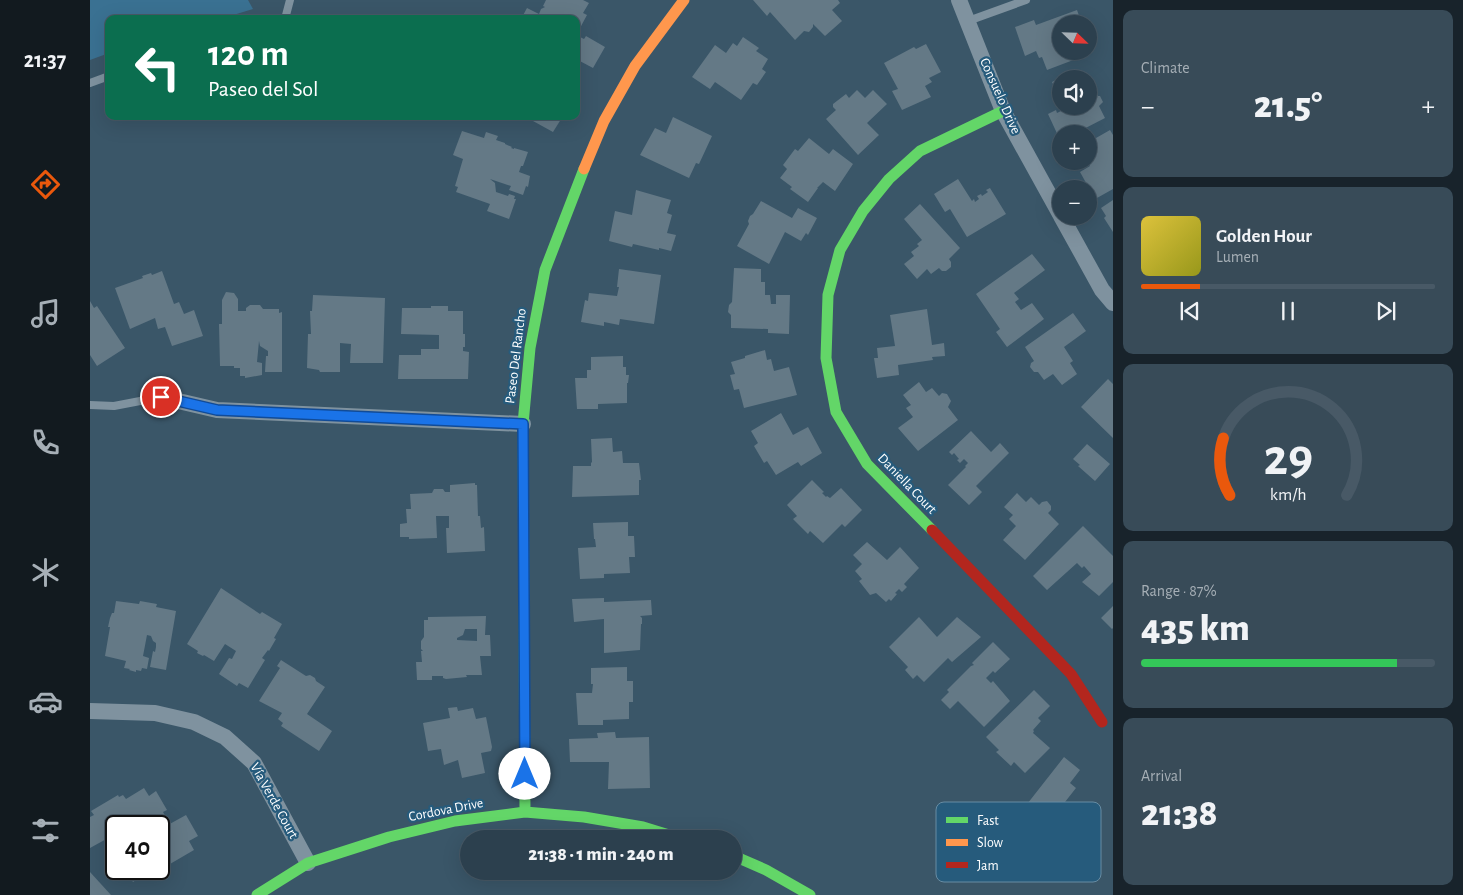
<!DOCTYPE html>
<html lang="en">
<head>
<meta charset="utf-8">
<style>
  :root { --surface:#2c404e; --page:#384b58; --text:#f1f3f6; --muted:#a6afb6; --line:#485966; --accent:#ea580c }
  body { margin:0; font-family:"Alegreya Sans",sans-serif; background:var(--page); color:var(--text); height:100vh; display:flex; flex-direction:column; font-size:19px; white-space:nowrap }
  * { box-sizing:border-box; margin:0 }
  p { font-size:16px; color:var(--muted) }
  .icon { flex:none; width:28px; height:28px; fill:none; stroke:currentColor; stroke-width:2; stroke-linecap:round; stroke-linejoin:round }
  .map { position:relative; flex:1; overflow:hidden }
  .details { display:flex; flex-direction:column; gap:10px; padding:10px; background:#18232b; width:350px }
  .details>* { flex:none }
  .guide { position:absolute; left:15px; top:15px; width:475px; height:105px; border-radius:10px; box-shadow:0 5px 20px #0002,0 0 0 1px var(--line); background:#0b6e4f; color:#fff; overflow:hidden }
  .needle { width:32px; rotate:113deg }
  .tools { position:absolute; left:962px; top:15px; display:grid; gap:10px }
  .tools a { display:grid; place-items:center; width:45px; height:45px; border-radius:50%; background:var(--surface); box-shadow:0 5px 20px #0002,0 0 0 1px var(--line); font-size:25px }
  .speed { position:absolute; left:15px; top:815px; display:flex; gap:10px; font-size:25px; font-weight:700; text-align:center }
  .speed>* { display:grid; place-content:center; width:65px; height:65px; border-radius:50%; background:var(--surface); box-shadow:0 5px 20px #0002,0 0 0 1px var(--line); line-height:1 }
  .speed .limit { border:2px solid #111; border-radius:8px; background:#fff; color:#111 }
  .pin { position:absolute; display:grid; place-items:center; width:42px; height:42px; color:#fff; margin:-21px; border:2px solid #fff; border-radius:50%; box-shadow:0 1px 5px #0007 }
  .me { position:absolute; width:55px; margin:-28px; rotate:0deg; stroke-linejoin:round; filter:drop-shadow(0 0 4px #0008) }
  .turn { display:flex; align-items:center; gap:18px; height:105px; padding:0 20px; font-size:22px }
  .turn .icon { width:65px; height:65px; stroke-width:2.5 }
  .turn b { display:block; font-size:35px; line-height:42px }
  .big { font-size:38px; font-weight:800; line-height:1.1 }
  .details .tile { flex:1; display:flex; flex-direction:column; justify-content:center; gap:8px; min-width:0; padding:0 18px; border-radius:10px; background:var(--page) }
  .details .dial { align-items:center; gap:0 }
  .dial svg { height:130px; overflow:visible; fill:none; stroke:var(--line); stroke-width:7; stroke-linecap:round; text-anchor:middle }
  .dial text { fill:var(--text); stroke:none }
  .song { display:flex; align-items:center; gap:15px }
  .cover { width:60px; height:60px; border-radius:8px; background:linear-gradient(135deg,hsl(50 70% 55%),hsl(60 70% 35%)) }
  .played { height:5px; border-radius:2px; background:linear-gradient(90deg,var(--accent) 20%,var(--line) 20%) }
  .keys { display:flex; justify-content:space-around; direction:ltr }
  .heat { display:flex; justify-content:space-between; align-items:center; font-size:28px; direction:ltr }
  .charge { height:8px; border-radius:4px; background:linear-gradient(90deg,#34c759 87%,var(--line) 0) }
  .trip { position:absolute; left:370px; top:830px; width:282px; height:50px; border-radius:25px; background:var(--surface); box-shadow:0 5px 20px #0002,0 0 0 1px var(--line); font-weight:800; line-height:50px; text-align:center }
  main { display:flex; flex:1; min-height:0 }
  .tab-bar { display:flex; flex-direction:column; width:90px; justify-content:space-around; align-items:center; background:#121a1f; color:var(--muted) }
  .tab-bar .icon { width:35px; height:35px }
  .tab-bar .active { color:var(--accent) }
  .tab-bar b { font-size:22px; color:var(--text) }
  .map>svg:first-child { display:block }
</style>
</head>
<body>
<main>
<nav class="tab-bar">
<b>21:37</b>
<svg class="icon active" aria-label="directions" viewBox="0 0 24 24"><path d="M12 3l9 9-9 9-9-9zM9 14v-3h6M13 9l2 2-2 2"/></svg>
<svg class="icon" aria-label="music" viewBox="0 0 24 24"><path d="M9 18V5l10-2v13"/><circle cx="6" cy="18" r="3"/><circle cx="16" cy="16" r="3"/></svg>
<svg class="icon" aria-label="phone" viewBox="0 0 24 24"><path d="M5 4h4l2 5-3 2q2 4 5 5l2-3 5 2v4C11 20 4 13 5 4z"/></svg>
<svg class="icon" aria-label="climate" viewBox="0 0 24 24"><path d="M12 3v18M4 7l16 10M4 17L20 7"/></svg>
<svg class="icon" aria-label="car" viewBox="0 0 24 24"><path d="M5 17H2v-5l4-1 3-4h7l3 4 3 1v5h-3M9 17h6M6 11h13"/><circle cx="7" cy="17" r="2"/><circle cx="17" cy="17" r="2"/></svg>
<svg class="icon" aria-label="filters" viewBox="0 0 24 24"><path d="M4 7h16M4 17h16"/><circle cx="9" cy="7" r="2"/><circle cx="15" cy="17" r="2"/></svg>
</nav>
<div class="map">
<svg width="1023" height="895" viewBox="0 0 1023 895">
  <rect width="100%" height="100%" fill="#3a5668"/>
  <!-- green -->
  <path fill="#3a7192" d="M0,0H158L163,9L130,19H19V53L0,60Z"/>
  <!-- building -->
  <path fill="#647986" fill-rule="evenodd" d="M456,0H493L499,3L493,13L497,15L490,28L486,26V19H431L437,8L449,14L451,9L455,7L453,6Z
    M663,0H748L750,3L742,10L752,21L735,36L723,24V27L719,32L714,31L705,40L680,12L677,16Z
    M987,10L992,24H971V51H983L986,59L957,70L952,57L949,58L946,51L935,56L925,27L944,20L946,25Z
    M486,35L494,39L496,36L515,47L503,68L486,59Z
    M653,37L669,48L666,51L678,59L672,69L676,72L667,85L663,83L651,100L625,82L620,89L602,77L625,45L636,53L643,43L647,46Z
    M836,44L851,72L839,78L842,82L835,86L841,97L812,110L802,91L808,89L794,63L824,47L826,49Z
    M980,72L983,79H971V100L962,82Z
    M999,86L1000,89L1003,87L1008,96H1010L1013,102L1009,106L1015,118L984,134H971V142L958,114L966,110L967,113L975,109L973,106H999Z
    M767,90L775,98L783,90L797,104L777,123L789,135L768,155L736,119L746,110L743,107V104L756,94L759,98Z
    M446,116H473L463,132L443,121Z
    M583,117L622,136L609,164L606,163L599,178L550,155L565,128L576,133Z
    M1020,130L1023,135V189L1007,198L1002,189L1000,190L990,172L1000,166L997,161H999L1000,156L999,142Z
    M372,131L394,138L396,132L408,136L406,140L415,143V144L422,147L421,148L424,149V148L438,152L433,166H431L429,172L440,176L438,187L436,186L433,195L419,190L421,186L400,179L405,183L406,192L418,196L419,194L425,196L424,199H426L419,219L397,211L400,204L366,192L368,187L365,186L373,159L363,155Z
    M719,138L739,154L743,149L763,164L745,191L733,182L727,188H728L718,202L700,189L702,187L690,178L697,169L693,165L705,149L708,151Z
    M868,179L882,201L884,199L885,202L889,199L887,196L891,194L892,196L898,192L896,190L900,188L916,214L877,237L860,209L855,212L844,194Z
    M546,190L581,200L577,213L582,215L577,233L586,235L581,251L569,248V250L543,244L542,247L519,241L525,211L542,215Z
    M1023,200V232L1014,218L1016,216L1011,208Z
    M671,201L702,218L708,208L727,218L718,235L716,233L711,241L695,232L679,264L647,246L659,224L658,221L660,216L663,214Z
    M830,204L870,248L859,259L861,262V267L856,271H852L849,268L841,274L837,269L827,279L814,264L824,256L821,252L829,246L827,244L832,240L814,219Z
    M942,254L955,270L924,293L929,299L925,302L931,310L942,303L954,319L917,347L906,332L910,329L886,294Z
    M644,268L671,269V282H675V295H680L681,304H686V295H700L699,334L678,333V329L641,328V315L638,312L639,305L642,302Z
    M529,269L571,275L564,324L530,319L529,325L514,322V326L491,322L495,300L498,301L499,293L527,296L529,287H527Z
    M72,271L84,304L89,302L94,314L104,310L113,336L82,346L75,327L68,329L65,318L40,329L25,288L53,278L52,276L61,273L62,275Z
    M136,292L144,293L148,299V311H156V308L160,305H170L173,309H189V313L192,312V372H175L176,356H178V351L170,346L169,341L167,362L172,363V375L155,378V376H150V368H144V366H130L129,324H132V300Z
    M223,295L295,298L293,363H260L261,344L250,343V372H230L229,370L217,368L218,334H221L220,311H222Z
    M0,301L4,308L7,306L35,348L7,366L0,355Z
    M341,306H358V311H373V334H375V347H373V351L379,352L378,379H308L309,355H331V349H349V335L311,334L312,308H341Z
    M837,309L842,345L854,343L855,356L842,357L843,360L808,365L809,375L787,378L784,358H788L787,348L805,346L800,315Z
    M983,313L996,331L974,347L983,361L980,363L987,374L972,385L963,374L954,380L948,372H944L940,367L941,363L944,361L935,347Z
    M675,350L677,360L681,359L684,371L699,367L707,395L654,408L649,389L644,390L640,375L645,374L641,362L655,358V356Z
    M533,356V367H536V375H539L538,383H537V403L508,404V409H487L485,378H497V370H501V357Z
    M1018,379L1023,384V438L991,407Z
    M829,382L836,392L842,388L849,396L852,393L857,394L861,401L858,407L868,420L828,451L808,428L823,417L816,408L821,405L813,395Z
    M691,413L703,435L718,427L732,453L711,466L708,462L686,475L677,461L674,463L664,446L668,443L661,431Z
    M881,431L901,452L910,443L919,453L886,486L892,492L879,505L858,485L876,467L875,466L878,463L874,459L870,463L867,460L869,459L864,453L862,455L859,452Z
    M522,438L523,452L532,451L533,463H549L551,480H549V495L482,497L483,466H501V463L502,462L501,439Z
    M997,444L1020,464L1005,481L988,466L990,465L983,459Z
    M722,480L734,492L732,493L736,497L737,496L740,498L751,488L772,510L755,527L752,524L733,543L720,531L718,534L703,519L707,516L697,505Z
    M385,483V485H387L388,516H390L391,528L394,527L395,551L357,553L356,528H359V516H346L347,538L319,539V537H310V524L317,523L316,509H321L320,494L342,493L344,489H353L355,492H360V485Z
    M927,493L936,502L941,497L949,505L952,502L957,501L961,506V510L958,513L969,524L935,560L913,540L926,526L919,519L923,515L914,507Z
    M538,522V536H544L545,557H539L540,573L514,574V578L490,579L488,548L506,547L505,539H504L503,523Z
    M993,526L1023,556V582L1009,596L992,582L1001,574L994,566L992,568L987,563L957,590L943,576Z
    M777,542L797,560L810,547L829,568L814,584L817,587L812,592L809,589L805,593L807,594L801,601L799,599L796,602L786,593L780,595L769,581L772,579L765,571L772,564L763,555Z
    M131,588L170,614L172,612L192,624L184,638L186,639L179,651L178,650L172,658L175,660L158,688L149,683L147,686L129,674L139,658L142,659L146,651L135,644L124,661L114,655L113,656L107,653L108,651L97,644Z
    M514,598V602L561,600L562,615L550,616L552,618V624H551L550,650L514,653V619L484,622L482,599Z
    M26,601L49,604L50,601L67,604L66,607L86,611L76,670L60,667L63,651L65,652L66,647V643L63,641L61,636L57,635L53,656L59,658L57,669L52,668L51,671L46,670V672L39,670L40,669L34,668L36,661L15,656L20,627H18L20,618L22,613H24Z
    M1023,606V628L1022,629L1011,618Z
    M396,616L395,635H400L401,656H390L392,675H376L377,677L356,679L353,678V676H342V680H327L326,662H332L331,651H333L331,649V641L334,637V620H338V617ZM375,629H387V641L367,640V638L373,635Z
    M829,617L847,637L867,617L891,637L862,662L858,658L834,682L827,675L823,679L815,670L818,667L799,647Z
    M903,642L920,659L905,673L903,671L896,678L901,683L903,681L920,701L894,727L868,701L860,709L851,700L859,692L857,690L881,666L884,665L882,663Z
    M191,660L216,676L220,675L225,678L226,681L235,687L217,714L242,731L229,751L191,726L193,723L188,719L192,713L169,701L190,668L187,666Z
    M537,667V681H543V702H539V719L513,720V725H488L486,693H502L503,684H501V668Z
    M944,690L960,706L948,718L951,721L943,730L944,731L943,733L960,748L935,773L924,762L921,766L906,752L909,750L896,737Z
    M367,707L368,711L383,708L386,719L396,717L402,747L401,751L391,753L395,773L372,778L368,760L354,765L351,749L338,751L333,723L360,718L358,708Z
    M525,732L526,738L559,737L560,788L518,789L519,762H480L479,739L508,738L507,733Z
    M974,757L990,770L980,783L986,788L975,802L979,804L980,802L998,818L985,834L975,827L969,835L960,828L957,831L951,826H948L943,823L944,817L934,808Z
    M54,788L59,796L66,791L77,810L73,812L79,823L75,825L76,826L96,815L108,836L99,841L104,850L80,864L81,867L78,869L77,867L66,876L63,871H60L43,882L35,869H69V826H26V854L18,844L22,841L20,837L0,848V817L4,815L1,811L28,795L29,797L33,795L36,799Z
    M0,872L21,895H0Z"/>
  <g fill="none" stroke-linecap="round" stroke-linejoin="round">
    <!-- lane -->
    <path stroke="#7f929f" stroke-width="8" d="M195,19L200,0
      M878,21L936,0
      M0,83L19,76
      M0,405L24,406L71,397"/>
    <!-- street -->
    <path stroke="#7f929f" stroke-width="16" d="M869,0L913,111L971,216
      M971,216L1012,290L1023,303
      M71,397L127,410L433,424
      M0,711L65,713L104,722L135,737L164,763L218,863"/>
    <!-- fast -->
    <path stroke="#63d668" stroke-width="11" d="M842,530L777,464L746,412L736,358L738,295L750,250L773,211L799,179L830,151L913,111
      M435,812L433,424L440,348L455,270L494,169
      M644,856L676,870L720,895
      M167,895L218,863L299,837L365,821L435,812L494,817L553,827L592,839"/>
    <!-- slow -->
    <path stroke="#ff974d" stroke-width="11" d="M494,169L514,121L545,66L594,0"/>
    <!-- jam -->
    <path stroke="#b3261e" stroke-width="11" d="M842,530L981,674L1012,722"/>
  </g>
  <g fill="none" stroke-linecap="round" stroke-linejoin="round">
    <!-- route casing -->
    <g stroke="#114b97" stroke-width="12">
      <path id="route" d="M71,397L127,410L433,424L435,774"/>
    </g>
    <!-- route -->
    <use href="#route" stroke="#1a73e8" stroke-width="9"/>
  </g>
  <g text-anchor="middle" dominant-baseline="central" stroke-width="4.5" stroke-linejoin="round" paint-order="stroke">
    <!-- street labels -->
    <g font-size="14" fill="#fff" stroke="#265b7c">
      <text transform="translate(910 96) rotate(66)">Consuelo Drive</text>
      <text transform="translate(426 356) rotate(-83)">Paseo Del Rancho</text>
      <text transform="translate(817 484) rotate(46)">Daniella Court</text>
      <text transform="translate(184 801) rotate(61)">Vía Verde Court</text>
      <text transform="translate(356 810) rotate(-11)">Cordova Drive</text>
    </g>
  </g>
  <!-- legend -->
  <rect x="846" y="802" width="165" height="80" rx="8" fill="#265b7c" stroke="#678ca3" stroke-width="1"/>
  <rect x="856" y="817" width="22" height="6" fill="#63d668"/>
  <rect x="856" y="839" width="22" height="7" fill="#ff974d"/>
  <rect x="856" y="862" width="22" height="6" fill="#b3261e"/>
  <g font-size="14" fill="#fff">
    <text x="887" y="825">Fast</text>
    <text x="887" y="847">Slow</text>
    <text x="887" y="870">Jam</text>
  </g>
</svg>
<div class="tools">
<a><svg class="needle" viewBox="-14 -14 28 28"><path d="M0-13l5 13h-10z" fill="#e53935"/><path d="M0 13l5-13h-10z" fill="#a6afb6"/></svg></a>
<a><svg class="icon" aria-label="sound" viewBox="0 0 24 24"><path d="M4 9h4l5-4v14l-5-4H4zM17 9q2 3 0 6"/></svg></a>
<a>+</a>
<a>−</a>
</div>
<div class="speed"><div class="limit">40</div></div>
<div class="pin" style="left:71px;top:397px;background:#d93025"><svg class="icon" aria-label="arrive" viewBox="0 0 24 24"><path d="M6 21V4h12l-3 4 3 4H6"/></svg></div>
<svg class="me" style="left:435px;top:774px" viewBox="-20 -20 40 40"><circle r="19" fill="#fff"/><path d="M0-13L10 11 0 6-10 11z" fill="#1a73e8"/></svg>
<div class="trip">21:38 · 1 min · 240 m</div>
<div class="guide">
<div class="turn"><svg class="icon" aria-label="left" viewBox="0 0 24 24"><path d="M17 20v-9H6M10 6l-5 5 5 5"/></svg><div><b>120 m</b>Paseo del Sol</div></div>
</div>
</div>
<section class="details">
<div class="tile"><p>Climate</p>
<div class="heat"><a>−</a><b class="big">21.5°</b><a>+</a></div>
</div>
<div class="tile">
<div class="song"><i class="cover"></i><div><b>Golden Hour</b><p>Lumen</p></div></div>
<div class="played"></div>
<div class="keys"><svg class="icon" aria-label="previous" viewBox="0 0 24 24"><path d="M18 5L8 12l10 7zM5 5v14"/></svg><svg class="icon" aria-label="pause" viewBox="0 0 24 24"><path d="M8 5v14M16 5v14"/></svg><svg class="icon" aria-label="next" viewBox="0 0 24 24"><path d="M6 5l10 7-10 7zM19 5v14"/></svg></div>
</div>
<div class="tile dial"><svg viewBox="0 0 100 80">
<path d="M14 69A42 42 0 1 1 86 69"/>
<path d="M14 69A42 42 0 0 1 10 34" stroke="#ea580c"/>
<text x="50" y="56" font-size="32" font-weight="700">29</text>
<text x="50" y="72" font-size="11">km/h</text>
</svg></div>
<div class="tile"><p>Range · 87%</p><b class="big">435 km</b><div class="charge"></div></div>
<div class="tile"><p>Arrival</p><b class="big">21:38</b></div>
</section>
</main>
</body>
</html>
